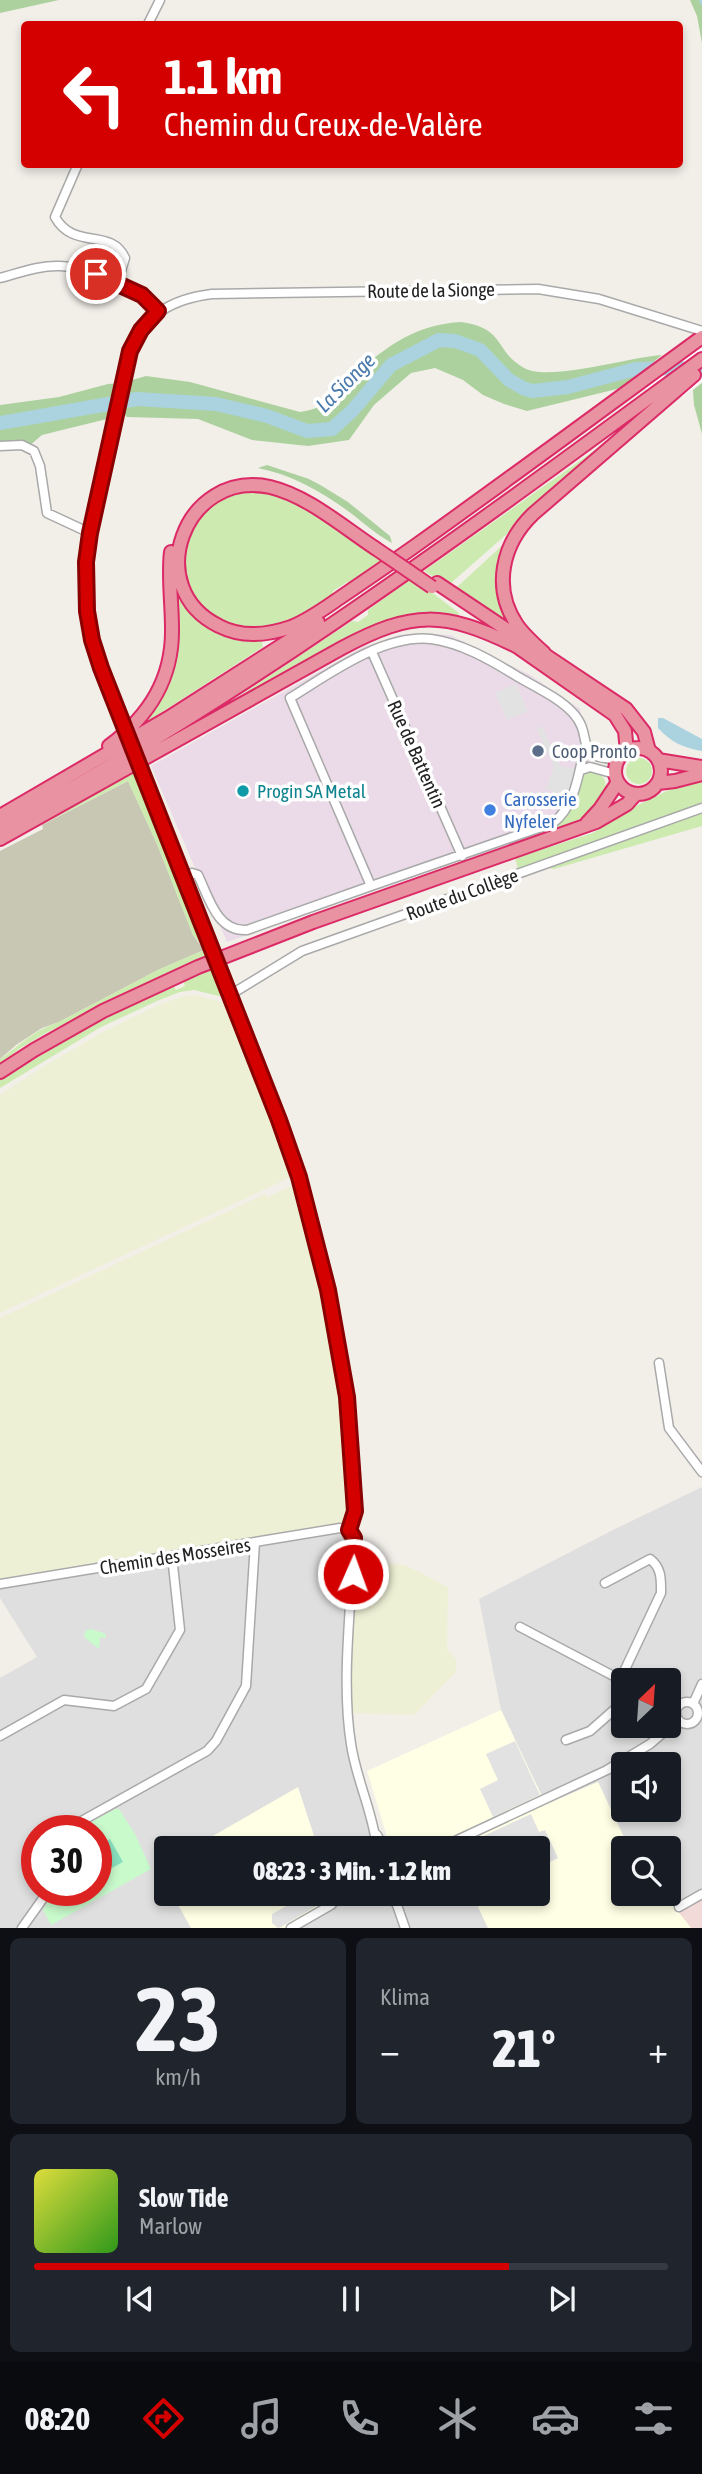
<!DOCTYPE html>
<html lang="de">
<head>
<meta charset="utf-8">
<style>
  :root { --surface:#171b24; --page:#20242c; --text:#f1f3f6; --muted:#9ea1a6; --line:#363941; --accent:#d40000 }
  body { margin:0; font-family:"Asap Condensed",sans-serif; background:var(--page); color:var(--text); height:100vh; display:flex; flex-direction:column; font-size:26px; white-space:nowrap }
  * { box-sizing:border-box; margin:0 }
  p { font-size:23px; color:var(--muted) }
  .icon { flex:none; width:38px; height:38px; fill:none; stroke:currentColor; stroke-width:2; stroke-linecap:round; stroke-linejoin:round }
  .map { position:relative; height:1928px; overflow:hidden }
  .drawer { display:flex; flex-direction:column; gap:10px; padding:10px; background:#0d0f14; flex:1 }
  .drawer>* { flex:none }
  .hud { position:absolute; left:21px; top:21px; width:662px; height:147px; border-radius:7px; box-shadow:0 4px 10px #0003; background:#d40000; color:#fff; overflow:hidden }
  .needle { width:46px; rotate:25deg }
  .tools { position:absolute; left:611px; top:1668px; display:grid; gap:14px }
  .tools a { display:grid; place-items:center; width:70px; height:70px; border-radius:7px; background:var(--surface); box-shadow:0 4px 10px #0003; font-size:35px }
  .speed { position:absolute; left:21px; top:1815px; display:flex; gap:14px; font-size:35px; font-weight:700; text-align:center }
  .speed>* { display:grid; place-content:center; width:91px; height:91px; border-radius:50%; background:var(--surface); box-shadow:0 4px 10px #0003; line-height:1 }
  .speed .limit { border:10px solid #d22; background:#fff; color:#111 }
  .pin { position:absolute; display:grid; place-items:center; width:60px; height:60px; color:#fff; margin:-30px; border:4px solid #fff; border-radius:50%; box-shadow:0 2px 7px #0007 }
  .me { position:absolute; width:77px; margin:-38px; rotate:2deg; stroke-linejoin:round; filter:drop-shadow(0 0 5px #0008) }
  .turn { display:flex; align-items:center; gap:24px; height:147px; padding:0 28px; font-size:32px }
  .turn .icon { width:91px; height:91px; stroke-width:2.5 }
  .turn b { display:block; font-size:49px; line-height:60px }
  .big { font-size:52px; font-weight:800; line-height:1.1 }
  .drawer .widget { flex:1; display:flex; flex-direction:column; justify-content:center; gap:10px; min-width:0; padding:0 24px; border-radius:10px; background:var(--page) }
  .drawer .dial { align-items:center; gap:0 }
  .dial b { font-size:91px; line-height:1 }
  .song { display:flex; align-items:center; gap:21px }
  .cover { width:84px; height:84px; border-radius:10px; background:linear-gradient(135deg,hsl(60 70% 55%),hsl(110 70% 35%)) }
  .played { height:7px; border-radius:4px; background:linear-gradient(90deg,var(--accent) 75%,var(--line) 75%) }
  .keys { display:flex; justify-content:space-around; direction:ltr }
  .heat { display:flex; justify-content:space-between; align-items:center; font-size:38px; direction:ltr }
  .drawer .tiles { flex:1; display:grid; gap:10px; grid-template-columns:1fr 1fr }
  .widget:last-child { grid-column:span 2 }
  .trip { position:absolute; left:154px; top:1836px; width:396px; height:70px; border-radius:7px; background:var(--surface); box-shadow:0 4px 10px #0003; font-weight:800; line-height:70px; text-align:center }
  .dock { display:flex; height:112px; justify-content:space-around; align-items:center; background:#090b0e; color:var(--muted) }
  .dock .icon { width:49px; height:49px }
  .dock .on { color:var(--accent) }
  .dock b { font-size:32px; color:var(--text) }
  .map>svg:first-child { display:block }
</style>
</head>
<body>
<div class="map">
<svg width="702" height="1928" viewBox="0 0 702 1928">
  <rect width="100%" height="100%" fill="#f2efe9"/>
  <!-- residential -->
  <path fill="#e0dfdf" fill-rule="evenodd" d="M702,1487V1897L677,1910L664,1894H668V1848H629L598,1782L546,1804L501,1710L479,1599L615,1529ZM623,1680H668V1726H623ZM623,1764H668V1810H623Z
    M340,1528L352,1534L349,1731L376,1848H166V1894H390L397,1905H408L433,1894H472L488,1928H0V1678L37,1657L0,1598V1584ZM37,1830H96V1890H37Z"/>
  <!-- commercial -->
  <path fill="#f2dad9" d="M702,1897V1928H691L677,1910Z"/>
  <!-- industrial -->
  <path fill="#ebdbe8" d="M435,634L450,635L530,675L580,709L598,782L568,823L227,942L151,766L363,647L399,635Z"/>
  <!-- education -->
  <path fill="#ffffe5" d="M501,1710L542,1797L426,1848H395L388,1840L367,1771Z
    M598,1782L629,1848H623V1894H664L691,1928H488L472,1894H537V1848H447Z
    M298,1787L318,1848H192Z
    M172,1894H333L334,1896L332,1902L286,1928H191Z"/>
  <!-- construction -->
  <path fill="#c7c7b4" d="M128,781L157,844L193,935L204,950L158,970L59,1022L42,1028L16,1045L0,1059V851L43,829L42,825Z"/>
  <!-- farmland -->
  <path fill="#eef0d5" d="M195,995L222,1002L226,1001L292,1170L289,1178L0,1313V1095L46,1065L103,1032L158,1005L181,997Z
    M295,1184L314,1253L332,1335L341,1395L346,1455L348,1519L336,1525L0,1580V1318L265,1194L268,1197Z
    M353,1560L405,1565L448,1587L447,1649L456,1659V1672L414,1715L348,1713Z"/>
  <!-- grass -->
  <path fill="#cdebb0" d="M605,443L607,446L451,583L446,584L424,571Z
    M245,491L271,493L296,503L386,559L351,584L347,582L333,591V595C309,612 285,627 255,629C184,633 160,543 214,502C222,496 235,494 245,491Z
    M507,541L500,564L515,628L456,588Z
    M173,567L200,617L261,639L263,647L137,728L165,687Z
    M413,578L459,613L457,618L407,617L243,700L241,695L352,621L358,622L368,615V610Z
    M626 771a13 13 0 1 1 26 0a13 13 0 1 1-26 0Z
    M132,770L202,941L199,942L193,935L157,844L128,781L0,846V842Z
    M594,771C617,780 601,804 587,815C578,823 563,827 551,832L550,829C569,815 575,798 582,776Z
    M702,780V804L518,869L515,858L593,833L632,808L677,786Z
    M702,812V826L554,869L549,868Z
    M204,950L207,957L161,977L46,1033L19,1049L0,1065V1059C22,1044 32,1031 59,1022L158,970Z
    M211,968L217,983L220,982L225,995L223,997L194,990L180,992L157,1001L101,1027L0,1088V1080L84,1029L173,985L176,990L185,986L183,981Z"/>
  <!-- forest -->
  <path fill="#add19e" d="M0,0H59L0,13Z
    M690,0H702V43L697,16Z
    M461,322C506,328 494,351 524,368C550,382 628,357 662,355L621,388L527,411L504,404L483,395L463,380L435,368L411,373L374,405L349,440L308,446L252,440L198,419L127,417L122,412L132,380L146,376L190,382L300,412C327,408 325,400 344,384C381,351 410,325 461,322Z
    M122,383L115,417L42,435L28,447L0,446V405L59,397L108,384Z
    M702,383V434L694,405L693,390Z
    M267,465L309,479L322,486L348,502L390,536L392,543C377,535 365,524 352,514C324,493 293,475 258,468Z"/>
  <!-- park -->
  <path fill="#c8facc" d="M91,1629L106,1634L105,1638L100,1637L99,1649L84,1637L85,1631Z
    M115,1809H119L135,1834L151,1869L51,1925L43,1910L55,1890H96V1830H77Z"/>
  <!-- pitch -->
  <path fill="#88e0be" d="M110,1839L123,1862L112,1868L99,1845Z"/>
  <!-- parking -->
  <path fill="#e2e2e2" d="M516,684L528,711L507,720L495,693Z
    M542,726L560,766L576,769L563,803L556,800L552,791L546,789L554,767L537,729Z
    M515,1741L540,1795L493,1817L480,1789L498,1780L486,1754Z
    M531,1814L539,1832L545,1830L558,1858L538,1868L537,1848H529L528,1845L522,1848H457Z
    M308,1894H332L333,1896L281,1927L278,1928L272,1923V1914Z"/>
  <!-- water -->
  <path fill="#aad3df" d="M658,718H663L702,739V751C683,748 671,742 658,728Z"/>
  <!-- pier -->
  <path fill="#fff" d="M702,331V381L682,397L679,394L633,387Z"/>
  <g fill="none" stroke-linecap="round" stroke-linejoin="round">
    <!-- stream -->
    <path stroke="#aad3df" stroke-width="2.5" d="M700,0L702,4"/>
    <!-- river -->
    <path stroke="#aad3df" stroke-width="14" d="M0,423L137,399L216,404L267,416L307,431L332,429L352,411L391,365L439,340L455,341L480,350L509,380L525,389L533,391L568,387L636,369L679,368L702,371"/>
    <!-- minor casing -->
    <g stroke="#a9a9a9" stroke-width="11">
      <path id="minor" d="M148,24L160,0
        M78,164L55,217C74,251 111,227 125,258L117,284
        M0,278C19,273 40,265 60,266C90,267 139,288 158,311
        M0,446L22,445L34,451L40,466L47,513L90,533
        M372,652L462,856
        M118,711C92,646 80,604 90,533L130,351C146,314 172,299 212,294L538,289L599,299L702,331
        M585,747C578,774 576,805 553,823L371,886L290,698C329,674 383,634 431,639C461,643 489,659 515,675C533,686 558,697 573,713C596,738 570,759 619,759
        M581,770L590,767L615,774
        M145,779L209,943
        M182,876L192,873L198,875C209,898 217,932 247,930L371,886
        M222,976C287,1127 338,1282 352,1446C354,1470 360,1509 349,1530
        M230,995L302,951L702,808
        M659,1363L669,1428L702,1472
        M349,1530L354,1544C351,1607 341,1682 351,1744C356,1779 373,1812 377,1848
        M605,1583L650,1559C662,1568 661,1580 661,1593L620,1680
        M0,1584L340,1528L349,1530
        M520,1627L623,1681
        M676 1713a11 11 0 1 1 22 0a11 11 0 1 1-22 0Z
        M693,1704L702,1684
        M0,1736L64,1700L114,1706L146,1689L180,1630L172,1556
        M566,1740L590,1731L623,1702
        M70,1830L78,1823L207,1751L216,1741L246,1686L255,1542
        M377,1835L384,1848
        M440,1848L607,1770L650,1744L678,1720
        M390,1894L397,1905L405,1928
        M679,1907L702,1894
        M22,1928L49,1890
        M291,1928L331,1905L342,1894"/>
    </g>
    <!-- highway casing -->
    <g stroke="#dc2a67" stroke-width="16">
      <path id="highway" d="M375,548C343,527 308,496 270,487C184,469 141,588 219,626C242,638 268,635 291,627C309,620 325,608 341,597C366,580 391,563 415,546C512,477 606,407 702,337
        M437,583L626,709L644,732L649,751
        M509,641L615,715L625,731L627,752
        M544,653C534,644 524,635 517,625C492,588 502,544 533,514L694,375
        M109,746C149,716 173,679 172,628C172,602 168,577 171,552
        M615 771a23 23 0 1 1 46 0a23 23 0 1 1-46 0Z
        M658,760L702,767
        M658,783L675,781L702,774
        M0,816L168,718L318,622
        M587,823L600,809L618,782
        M0,828C248,695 475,525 702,359
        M0,839L342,648C413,610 444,611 516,646
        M0,1072L34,1050L103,1011L198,967L313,922L596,822L627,804L636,794"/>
    </g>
    <!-- minor -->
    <use href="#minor" stroke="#fff" stroke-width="8"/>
    <!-- highway -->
    <use href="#highway" stroke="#e892a2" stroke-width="12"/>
    <!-- minor-bridge casing -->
    <g stroke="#a9a9a9" stroke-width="11" stroke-linecap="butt">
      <path id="minor-bridge" d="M118,711L145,779
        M209,943L222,976"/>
    </g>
    <!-- highway-bridge casing -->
    <g stroke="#dc2a67" stroke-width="16" stroke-linecap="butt">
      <path id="highway-bridge" d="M375,548L432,587"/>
    </g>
    <!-- minor-bridge -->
    <use href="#minor-bridge" stroke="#fff" stroke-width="8"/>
    <!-- highway-bridge -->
    <use href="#highway-bridge" stroke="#e892a2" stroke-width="12"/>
  </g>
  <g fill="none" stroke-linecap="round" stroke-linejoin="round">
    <!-- route casing -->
    <g stroke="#8a0000" stroke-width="18">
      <path id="route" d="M96,274L142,295L158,311L141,330L130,351L90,533L86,562L87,611L92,640L101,668L279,1120L299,1177L328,1290L347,1397L355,1511L349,1530L354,1538L353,1574"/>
    </g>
    <!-- route -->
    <use href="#route" stroke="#d40000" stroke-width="12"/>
  </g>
  <!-- markers -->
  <circle fill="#5c6f8a" stroke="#fff" stroke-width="2.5" cx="538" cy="751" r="7"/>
  <circle fill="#0f9aa8" stroke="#fff" stroke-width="2.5" cx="243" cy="791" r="7"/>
  <circle fill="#3f7fe0" stroke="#fff" stroke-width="2.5" cx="490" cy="810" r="7"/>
  <g text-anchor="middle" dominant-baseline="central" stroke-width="7" stroke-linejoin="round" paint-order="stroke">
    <!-- street labels -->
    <g font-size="19" fill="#222" stroke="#fff">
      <text transform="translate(431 290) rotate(-1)">Route de la Sionge</text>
      <text transform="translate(417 754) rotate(66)">Rue de Battentin</text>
      <text transform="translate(462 894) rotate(-20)">Route du Collège</text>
      <text transform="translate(175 1556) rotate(-9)">Chemin des Mosseires</text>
    </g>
    <!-- service labels -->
    <g font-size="19" fill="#4e5e75" stroke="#fff" text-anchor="start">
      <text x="552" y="751">Coop Pronto</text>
    </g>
    <!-- culture labels -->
    <g font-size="19" fill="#0d838f" stroke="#fff" text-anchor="start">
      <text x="257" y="791">Progin SA Metal</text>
    </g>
    <!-- shop labels -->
    <g font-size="19" fill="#366cbe" stroke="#fff" text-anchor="start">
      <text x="504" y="799">Carosserie<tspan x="504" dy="22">Nyfeler</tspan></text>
    </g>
    <!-- water labels -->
    <g font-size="21" font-style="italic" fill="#4a7aab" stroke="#fff">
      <text transform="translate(345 382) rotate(-45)">La Sionge</text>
    </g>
  </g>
</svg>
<div class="tools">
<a><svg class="needle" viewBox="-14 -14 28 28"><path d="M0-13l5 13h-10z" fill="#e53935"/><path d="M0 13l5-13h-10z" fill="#9ea1a6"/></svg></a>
<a><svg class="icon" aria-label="sound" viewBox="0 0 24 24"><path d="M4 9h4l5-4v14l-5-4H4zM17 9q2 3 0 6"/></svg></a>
<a><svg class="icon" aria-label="search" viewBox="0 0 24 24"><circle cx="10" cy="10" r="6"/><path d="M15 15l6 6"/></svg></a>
</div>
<div class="speed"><div class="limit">30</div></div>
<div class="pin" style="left:96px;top:274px;background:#d93025"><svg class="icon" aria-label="arrive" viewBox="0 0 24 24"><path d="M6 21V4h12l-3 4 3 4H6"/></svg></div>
<svg class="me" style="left:353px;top:1574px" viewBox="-20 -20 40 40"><circle r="17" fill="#d40000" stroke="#fff" stroke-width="3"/><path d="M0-11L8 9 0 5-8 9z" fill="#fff"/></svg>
<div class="trip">08:23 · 3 Min. · 1.2 km</div>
<div class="hud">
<div class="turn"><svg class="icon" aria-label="left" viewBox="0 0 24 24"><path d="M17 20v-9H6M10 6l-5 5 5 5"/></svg><div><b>1.1 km</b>Chemin du Creux-de-Valère</div></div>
</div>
</div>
<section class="drawer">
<div class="tiles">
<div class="widget dial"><b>23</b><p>km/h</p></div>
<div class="widget"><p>Klima</p>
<div class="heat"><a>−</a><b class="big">21°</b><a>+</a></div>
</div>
<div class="widget">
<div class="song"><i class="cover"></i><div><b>Slow Tide</b><p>Marlow</p></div></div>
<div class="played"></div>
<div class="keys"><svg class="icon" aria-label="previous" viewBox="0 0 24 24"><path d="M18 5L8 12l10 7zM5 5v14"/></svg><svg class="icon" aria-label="pause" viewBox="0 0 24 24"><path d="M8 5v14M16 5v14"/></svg><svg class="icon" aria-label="next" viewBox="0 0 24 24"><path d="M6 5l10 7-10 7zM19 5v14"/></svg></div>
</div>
</div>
</section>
<nav class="dock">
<b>08:20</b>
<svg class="icon on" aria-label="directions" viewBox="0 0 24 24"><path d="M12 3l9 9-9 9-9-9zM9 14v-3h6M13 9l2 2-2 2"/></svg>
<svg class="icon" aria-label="music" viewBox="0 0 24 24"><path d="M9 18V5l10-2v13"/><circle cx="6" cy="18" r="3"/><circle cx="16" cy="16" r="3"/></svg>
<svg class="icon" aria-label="phone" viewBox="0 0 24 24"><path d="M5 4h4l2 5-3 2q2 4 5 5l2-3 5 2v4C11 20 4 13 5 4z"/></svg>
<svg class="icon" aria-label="climate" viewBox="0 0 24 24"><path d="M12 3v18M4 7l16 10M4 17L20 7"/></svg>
<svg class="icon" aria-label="car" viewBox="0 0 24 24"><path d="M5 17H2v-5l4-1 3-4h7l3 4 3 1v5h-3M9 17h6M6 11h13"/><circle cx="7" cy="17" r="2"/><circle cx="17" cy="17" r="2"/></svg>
<svg class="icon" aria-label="filters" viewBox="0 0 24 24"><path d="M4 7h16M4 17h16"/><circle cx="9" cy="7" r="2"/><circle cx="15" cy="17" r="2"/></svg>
</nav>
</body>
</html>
